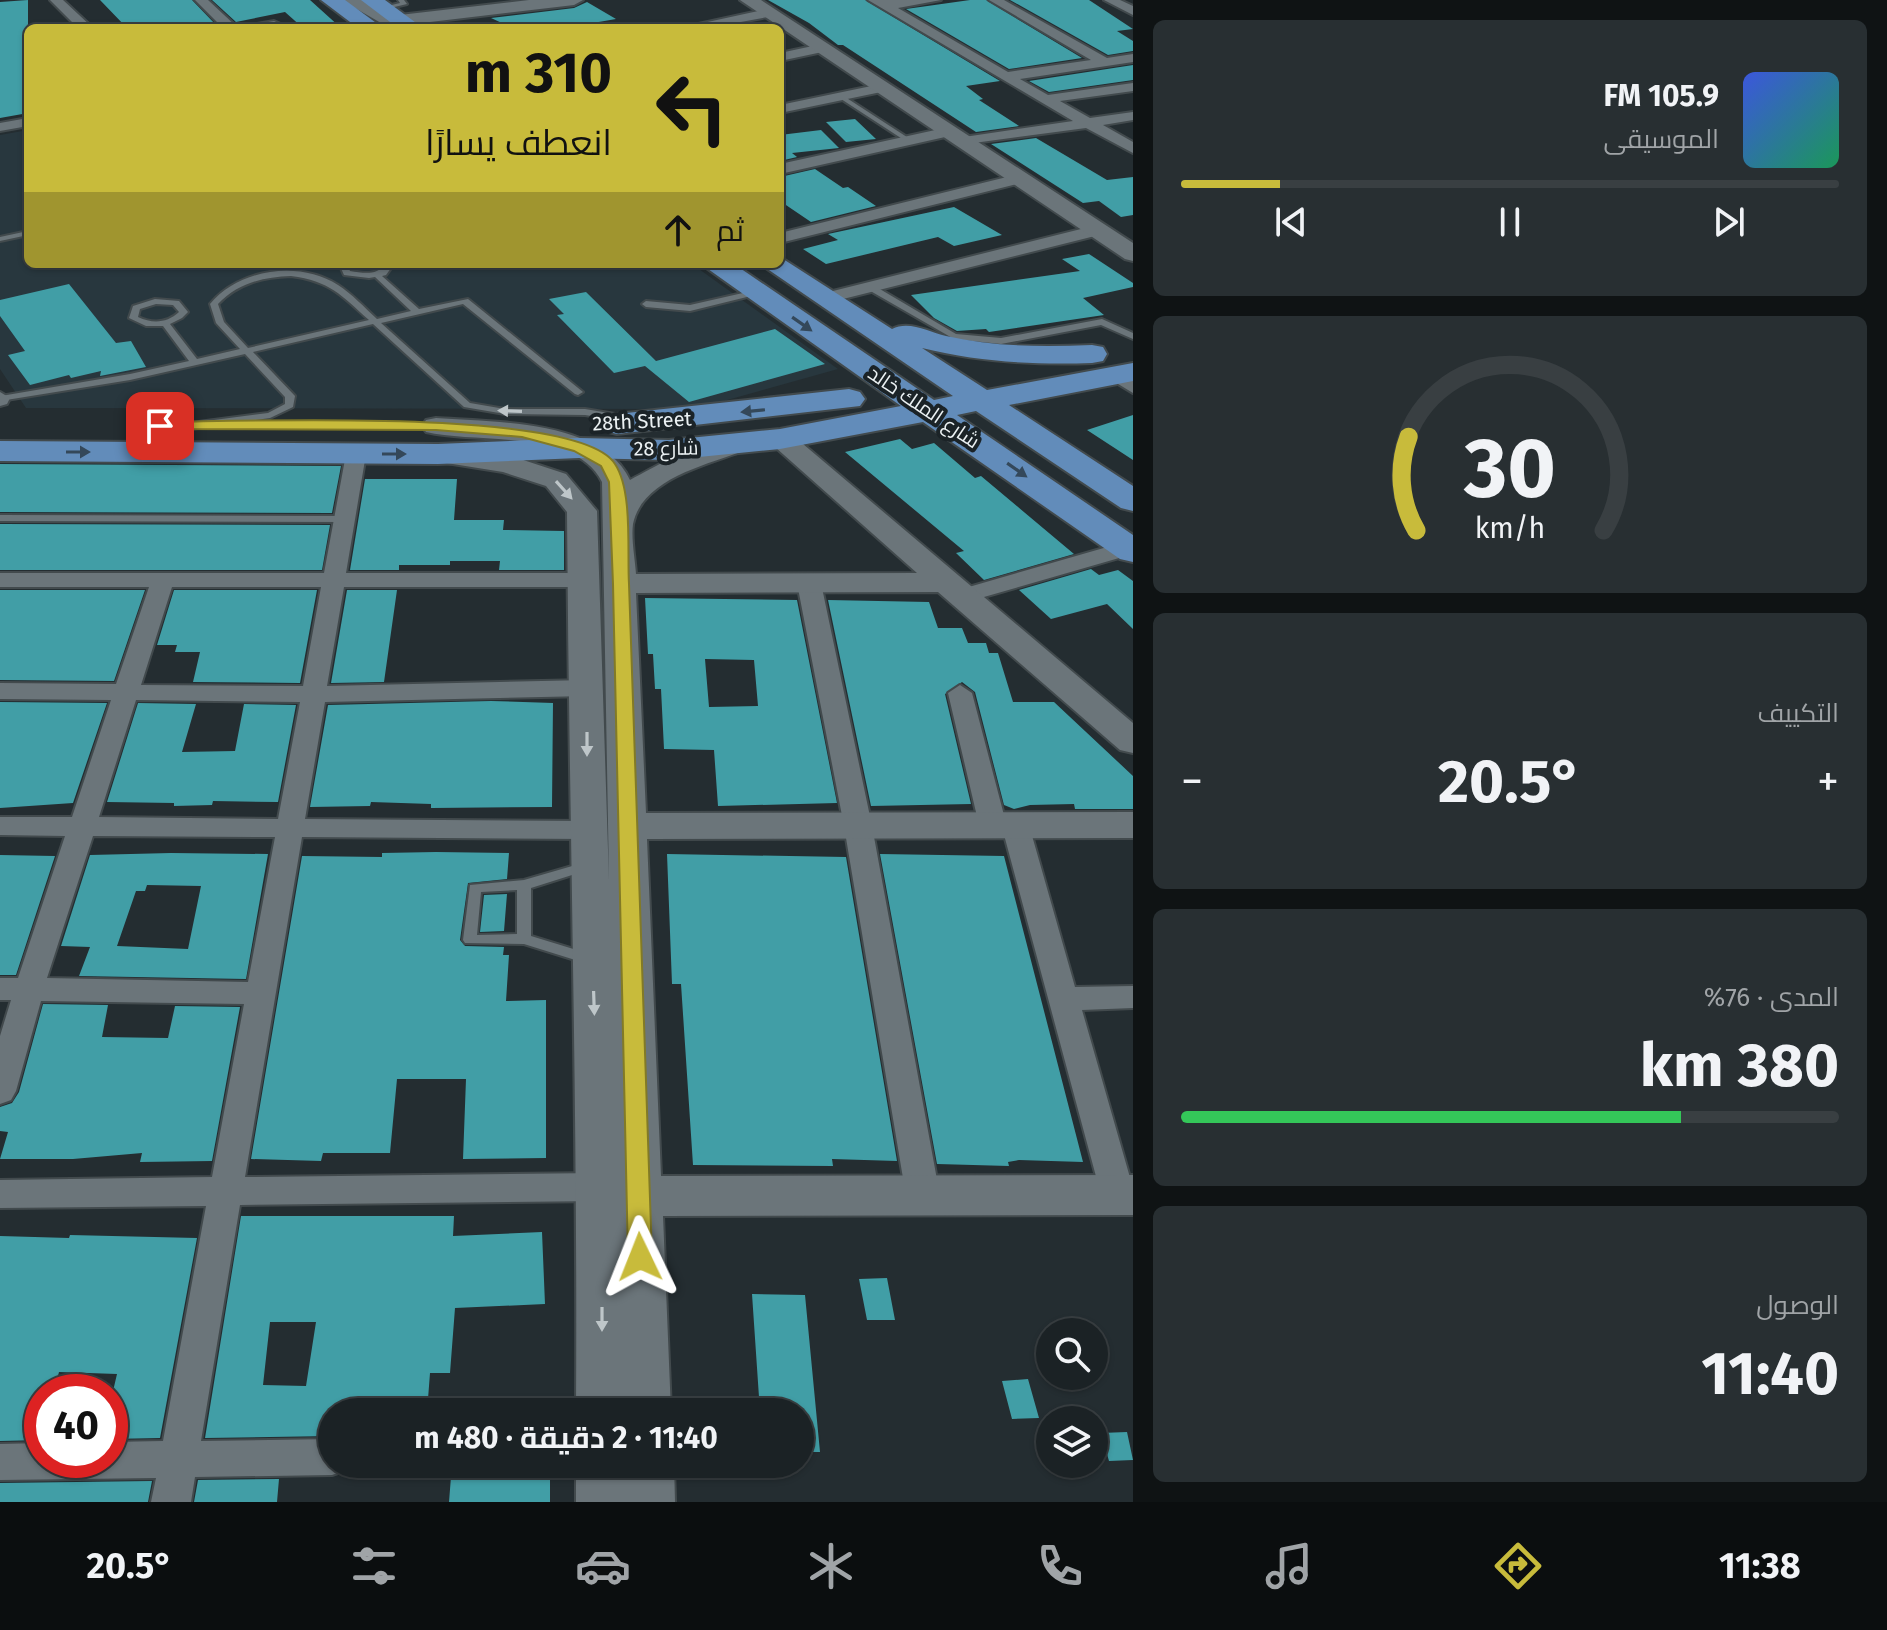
<!DOCTYPE html>
<html lang="ar">
<head>
<meta charset="utf-8">
<style>
  :root { --surface:#1b2225; --page:#282f32; --text:#f1f3f6; --muted:#a0a4a7; --line:#393f42; --accent:#c8bb3b }
  body { margin:0; font-family:"Fira Sans",Cairo,sans-serif; background:var(--page); color:var(--text); direction:rtl; height:100vh; display:flex; flex-direction:column; font-size:30px; white-space:nowrap }
  * { box-sizing:border-box; margin:0 }
  p { font-size:26px; color:var(--muted) }
  .icon { flex:none; width:44px; height:44px; fill:none; stroke:currentColor; stroke-width:2; stroke-linecap:round; stroke-linejoin:round }
  .map { position:relative; flex:1; overflow:hidden; direction:ltr }
  .panel { display:flex; flex-direction:column; gap:20px; padding:20px; background:#0f1314; width:754px }
  .panel>* { flex:none }
  .hud { position:absolute; left:24px; top:24px; width:760px; height:244px; border-radius:12px; box-shadow:0 2px 6px #0004,0 0 0 2px var(--line); direction:rtl; background:#c8bb3b; color:#111; overflow:hidden }
  .buttons { position:absolute; left:1036px; top:1318px; display:grid; gap:16px }
  .buttons a { display:grid; place-items:center; width:72px; height:72px; border-radius:50%; background:var(--surface); box-shadow:0 2px 6px #0004,0 0 0 2px var(--line); font-size:40px }
  .speed { position:absolute; left:24px; top:1374px; display:flex; gap:16px; font-size:40px; font-weight:700; text-align:center }
  .speed>* { display:grid; place-content:center; width:104px; height:104px; border-radius:50%; background:var(--surface); box-shadow:0 2px 6px #0004,0 0 0 2px var(--line); line-height:1 }
  .speed .limit { border:12px solid #d22; background:#fff; color:#111 }
  .pin { position:absolute; display:grid; place-items:center; width:68px; height:68px; color:#fff; margin:-34px; border-radius:16px; box-shadow:0 4px 12px #0006 }
  .me { position:absolute; width:88px; margin:-44px; rotate:358deg; stroke-linejoin:round; filter:drop-shadow(0 0 6px #0008) }
  .turn { display:flex; align-items:center; gap:28px; height:168px; padding:0 40px; font-size:36px }
  .turn .icon { width:104px; height:104px; stroke-width:2.5 }
  .turn b { display:block; font-size:56px; line-height:68px }
  .then { display:flex; align-items:center; height:76px; padding:0 40px; background:#0003; gap:16px; font-size:30px }
  .big { font-size:60px; font-weight:700; line-height:1.1 }
  .panel .card { flex:1; display:flex; flex-direction:column; justify-content:center; gap:12px; min-width:0; padding:0 28px; border-radius:12px; background:var(--page) }
  .panel .dial { align-items:center; gap:0 }
  .dial svg { height:208px; overflow:visible; fill:none; stroke:var(--line); stroke-width:7; stroke-linecap:round; text-anchor:middle }
  .dial text { fill:var(--text); stroke:none }
  .song { display:flex; align-items:center; gap:24px }
  .cover { width:96px; height:96px; border-radius:12px; background:linear-gradient(135deg,hsl(230 70% 55%),hsl(150 70% 35%)) }
  .played { height:8px; border-radius:4px; background:linear-gradient(90deg,var(--accent) 15%,var(--line) 15%) }
  .keys { display:flex; justify-content:space-around; direction:ltr }
  .heat { display:flex; justify-content:space-between; align-items:center; font-size:44px; direction:ltr }
  .charge { height:12px; border-radius:6px; background:linear-gradient(90deg,#34c759 76%,var(--line) 0) }
  .trip { position:absolute; left:318px; top:1398px; width:496px; height:80px; border-radius:40px; background:var(--surface); box-shadow:0 2px 6px #0004,0 0 0 2px var(--line); font-weight:700; line-height:80px; text-align:center; direction:rtl }
  .tabs { display:flex; height:128px; justify-content:space-around; align-items:center; background:#0b0e0f; color:var(--muted) }
  .tabs .icon { width:56px; height:56px }
  .tabs .on { color:var(--accent) }
  .tabs b { font-size:36px; color:var(--text) }
  main { display:flex; flex:1; min-height:0 }
  .map>svg:first-child { display:block }
</style>
</head>
<body>
<main>
<section class="panel">
<div class="card">
<div class="song"><i class="cover"></i><div><b>105.9 FM</b><p>الموسيقى</p></div></div>
<div class="played"></div>
<div class="keys"><svg class="icon" aria-label="previous" viewBox="0 0 24 24"><path d="M18 5L8 12l10 7zM5 5v14"/></svg><svg class="icon" aria-label="pause" viewBox="0 0 24 24"><path d="M8 5v14M16 5v14"/></svg><svg class="icon" aria-label="next" viewBox="0 0 24 24"><path d="M6 5l10 7-10 7zM19 5v14"/></svg></div>
</div>
<div class="card dial"><svg viewBox="0 0 100 80">
<path d="M14 69A42 42 0 1 1 86 69"/>
<path d="M14 69A42 42 0 0 1 11 33" stroke="#c8bb3b"/>
<text x="50" y="56" font-size="32" font-weight="700">30</text>
<text x="50" y="72" font-size="11">km/h</text>
</svg></div>
<div class="card"><p>التكييف</p>
<div class="heat"><a>−</a><b class="big">20.5°</b><a>+</a></div>
</div>
<div class="card"><p>المدى · 76%</p><b class="big">380 km</b><div class="charge"></div></div>
<div class="card"><p>الوصول</p><b class="big">11:40</b></div>
</section>
<div class="map">
<svg width="1133" height="1502" viewBox="0 0 1133 1502">
  <rect width="100%" height="100%" fill="#242d31"/>
  <!-- built -->
  <path fill="#28373e" d="M28,130V264H692L838,369L695,409L26,408L0,369V135Z"/>
  <!-- building -->
  <path fill="#419ea6" fill-rule="evenodd" d="M28,0V113L0,118V2Z
    M100,0H192L216,25L127,28Z
    M212,0H310L341,28H303L285,12L236,22Z
    M768,0H865L1000,81L966,86L983,99L979,100L1019,126L976,132L843,45H838L809,23Z
    M970,0H986L1082,58L1009,69L906,9Z
    M1010,0H1089L1133,29L1117,31L1133,41V51L1108,55Z
    M587,2L616,19L564,28H513L491,18L574,8Z
    M1133,65V80L1049,92L1029,81Z
    M855,119L876,139L846,142L826,122Z
    M821,130L839,148L792,153L797,157L780,161V135Z
    M1036,138L1107,180L1133,177V215L1121,217L1099,201L1083,203L991,144Z
    M815,169L843,188L848,187L876,206L811,222L780,201V177Z
    M954,207L1002,235L954,246L938,237L826,264L803,249L838,240L828,234Z
    M1089,254L1133,283V287L1083,298L1104,315L989,332L986,329L957,331L934,318L911,295L1080,271L1062,259Z
    M69,284L116,343L131,341L146,367L100,376L101,371L71,378L69,375L30,385L8,355L25,351L0,316V300Z
    M586,292L656,361L775,329L825,364L689,402L645,366L614,373L557,315L564,314L549,299Z
    M1133,415V460L1087,430Z
    M900,439L912,449L934,443L975,478L981,476L1074,554L984,580L956,553L964,551L845,452Z
    M0,464L341,466L332,513L0,512Z
    M365,479H457L454,520H504L503,530L564,531V570H499L500,561H450V565H399V570H350Z
    M0,524L330,525L322,570H0Z
    M1091,569L1099,575L1118,570L1133,581V629L1107,604L1051,619L1019,590Z
    M0,590H145L114,681L0,680Z
    M174,590H317L300,683L193,682L200,652H175L177,645H157Z
    M347,590H397L384,682L331,683Z
    M645,598L797,600L837,803L718,806L714,750L664,749L661,689H655L653,654H648ZM705,659L754,660L758,706L709,707Z
    M828,600L929,602L938,628H962L968,643H986L989,653H998L1013,702H1054L1133,776V809H1075L1074,804L1030,805L1014,809L1004,805L975,692L962,682L945,694L971,804L871,806Z
    M491,701L553,703L552,807L431,808V804L371,802L370,806L310,807L328,705Z
    M0,702L107,703L73,803L0,808Z
    M138,703L196,704L182,752L235,751L244,704L296,705L278,802L213,801L212,805L174,806V803L107,802Z
    M436,852L509,853L507,879L468,883L460,940L465,946L504,947L503,955H509L506,1001L546,1000V1158L463,1159L466,1079H397L390,1153H323L321,1161L251,1159L302,856L382,857V853Z
    M171,853L268,854L246,979L79,976L90,947L61,946L90,855ZM147,885L201,886L188,949L117,946L136,891H145Z
    M667,854L846,857L897,1161L832,1159L833,1166L693,1165L681,984H672Z
    M880,854L1004,856L1083,1162L1019,1160L1008,1162L1009,1166L937,1164Z
    M0,855L55,856L16,975H0Z
    M507,894L504,931L480,932L484,895Z
    M43,1004L108,1005L102,1037L168,1038L175,1006L240,1007L212,1161L140,1162L142,1153L73,1159H0L8,1132L0,1131V1107L12,1103L19,1092Z
    M241,1216H454L453,1236L542,1232L545,1304L455,1308L450,1373H430L427,1412H332V1436L205,1438ZM270,1322H316L306,1386L263,1385Z
    M70,1235L197,1238L160,1438L110,1439V1404L117,1374L59,1372L54,1392H42V1440L0,1441V1236L69,1238Z
    M887,1278L895,1320H867L859,1279Z
    M752,1294L805,1295L820,1452H800V1412H760Z
    M1028,1379L1039,1418L1012,1419L1002,1381Z
    M1127,1432L1133,1460L1109,1461L1101,1433Z
    M452,1464H550V1502H449Z
    M279,1479L277,1502H194L198,1480Z
    M152,1481L148,1502H0V1483Z"/>
  <g fill="none" stroke-linecap="round" stroke-linejoin="round">
    <!-- lane casing -->
    <g stroke="#424a4d" stroke-width="4">
      <path id="lane" d="M398,0H404L407,4L382,10L379,8L400,3Z
        M274,21L289,28H281L273,25L233,28Z
        M840,94L842,95L913,141L907,142L838,97L837,96Z
        M28,231V235L0,241V237Z
        M339,264H347L350,271C364,273 376,276 386,264H394L386,275L382,276L419,309L468,299L583,392L578,395L575,394L463,304L381,323L470,403L505,409H585L627,416L629,418L624,421L585,415L505,414L464,407L373,324L253,352L295,396L293,407L270,418L191,429L186,426L191,423L268,413L285,404V397L245,354L130,380L0,401L1,396L130,374L189,361L163,326H146L129,318L133,306L155,299L179,301L188,312L182,318L170,324L197,359L240,349L216,323L210,304C239,269 299,260 338,285C352,294 364,307 377,319L411,311L375,277L369,278L344,275ZM291,276C330,281 341,295 369,320L248,348L224,322L218,304C238,283 263,277 291,276ZM156,304L173,305L179,312C167,323 153,324 138,317L140,309Z
        M867,285H873L956,334L1001,338L1102,319L1133,333V339L1101,325L1001,344L954,339L867,289Z
        M756,290H759V294L690,311L646,307L642,304L646,301L690,305Z
        M0,515L346,516L351,519L346,522L0,521Z
        M586,862L591,863L592,866L591,869L531,888V936L593,955L595,959L593,963L588,964L524,944L465,943L463,940L470,885L524,880ZM517,890V934L477,935L481,892Z"/>
    </g>
    <!-- street casing -->
    <g stroke="#424a4d" stroke-width="4">
      <path id="street" d="M50,0H63L93,28H78Z
        M195,0H208L238,28H223Z
        M868,0H941L898,8L1008,72L1091,60L989,0H1004L1107,58L1133,54V62L1020,79L1048,95L1133,83V91L1060,101L1090,118L1133,112V120L1103,125L1133,142V153L1086,128L959,145V139L964,137L1073,121Z
        M1104,0H1120L1133,6V15Z
        M768,9L774,13L773,16L708,28H680Z
        M822,44L829,48L827,51L780,61V53Z
        M881,84L886,85V91L780,113V105Z
        M28,118V126L0,131V123Z
        M949,127L954,129V135L780,174V164Z
        M1019,174L1027,179L1025,182L780,243V233Z
        M1097,225L1103,226V234L827,303L818,298L821,294Z
        M1115,370L1133,379V393L1105,376Z
        M0,392L10,398L7,404L0,406Z
        M356,448L366,454L346,573H586L597,580L586,587H344L327,686L587,680L599,688L587,696L325,702L305,819L588,821L598,823L602,830L598,837L588,839L302,837L245,1177L601,1173L613,1177L618,1187L613,1197L601,1201L240,1205L201,1441L332,1439V1464H348L346,1470L332,1475L195,1477L191,1502H151L156,1478L0,1480V1444L42,1443V1460H110V1442L163,1441L206,1206L0,1208V1180L212,1177L244,1004L41,1001L16,1091L11,1100L0,1104V1036L11,1000H0V978H18L65,836L0,835V817H72L111,700L0,699V683L116,684L149,587H0V573H324L346,454ZM172,587H321L303,686L141,685ZM136,700L300,702L278,819L99,817ZM93,836L275,837L248,982L47,978Z
        M1128,541L1133,543V554L963,603L951,596L955,591Z
        M809,576L821,583L872,826L940,1196L935,1206L923,1210L911,1206L906,1196L844,826L797,583Z
        M960,685L972,693L1005,819L1015,816L1025,818L1029,825L1075,987L1133,986V1008L1082,1010L1133,1188L1130,1205L1118,1209L1106,1205L1101,1195L1003,831L993,834L983,832L979,825L948,693Z"/>
    </g>
    <!-- secondary casing -->
    <g stroke="#424a4d" stroke-width="4">
      <path id="secondary" d="M341,0H363L391,16L529,0H583L574,5L388,27Z
        M740,0H761L1133,243V261L1125,259Z
        M436,418C494,422 603,420 630,480C657,466 714,432 743,439L747,445L743,451C706,465 642,479 633,524C631,539 635,559 636,574L917,573L766,439L770,433H790L1133,723V753L1120,750L938,592L636,593L646,813L1133,812V838L647,839L661,1176L1133,1175V1215L663,1216L671,1412H576C578,1112 569,812 567,512L546,486L503,472L434,461L430,455L434,449L444,446L508,455L566,474L597,511L609,880L602,482C576,428 476,444 426,432L422,426L426,420Z
        M576,1464H674L675,1502H576Z"/>
    </g>
    <!-- primary casing -->
    <g stroke="#424a4d" stroke-width="4">
      <path id="primary" d="M321,0H345L383,28H358Z
        M361,0H385L423,28H398Z
        M780,257L892,329C909,320 929,332 946,336C994,347 1043,347 1092,345L1103,347L1107,354L1103,361L1092,363C1034,365 979,362 922,348L987,390L1133,363V381L1009,405L1133,486V511L1121,508L976,411L957,415L1133,535V562L1120,559L923,422L780,449L669,460L579,458L438,464L0,461V441L438,444L579,438L669,440L780,429L901,406L701,264H734L934,400L953,396L760,264H780Z
        M849,389L860,392L865,399L860,406L617,434L605,431L601,424L605,417L617,414Z"/>
    </g>
    <!-- lane -->
    <use href="#lane" fill="#6b757a" fill-rule="evenodd"/>
    <!-- street -->
    <use href="#street" fill="#6b757a" fill-rule="evenodd"/>
    <!-- secondary -->
    <use href="#secondary" fill="#6b757a" fill-rule="evenodd"/>
    <!-- primary -->
    <use href="#primary" fill="#628cba" fill-rule="evenodd"/>
  </g>
  <!-- one-way arrows -->
  <defs><path id="oneway-solid" d="M-6-.8H1V-3.2L6.5 0L1 3.2V.8H-6Z" transform="scale(2)"/></defs>
  <g fill="#34485a">
    <use href="#oneway-solid" transform="translate(802 324) rotate(35)"/>
    <use href="#oneway-solid" transform="translate(753 411) rotate(174)"/>
    <use href="#oneway-solid" transform="translate(78 452)"/>
    <use href="#oneway-solid" transform="translate(394 454)"/>
    <use href="#oneway-solid" transform="translate(1017 470) rotate(35)"/>
  </g>
  <g fill="#bec6c9">
    <use href="#oneway-solid" transform="translate(510 411) rotate(-178)"/>
    <use href="#oneway-solid" transform="translate(564 490) rotate(48)"/>
    <use href="#oneway-solid" transform="translate(587 744) rotate(90)"/>
    <use href="#oneway-solid" transform="translate(594 1003) rotate(88)"/>
    <use href="#oneway-solid" transform="translate(602 1319) rotate(90)"/>
  </g>
  <!-- route -->
  <path fill="#c8bb3b" stroke="#827a26" stroke-width="2" d="M160,422C234,422 579,406 615,464C633,491 627,551 629,584L652,1257L649,1265L640,1268L632,1265L628,1257L613,584L609,482L601,466L574,451L522,437L436,430L155,429L153,426Z"/>
  <g text-anchor="middle" dominant-baseline="central" stroke-width="8" stroke-linejoin="round" paint-order="stroke">
    <!-- far-street labels -->
    <g font-size="20" fill="#ebf1f3" stroke="#1b2327">
      <text transform="translate(924 407) rotate(34)">شارع الملك خالد</text>
      <text transform="translate(642 421) rotate(-3)">28th Street</text>
      <text transform="translate(666 448) rotate(-1)">شارع 28</text>
    </g>
  </g>
</svg>
<div class="buttons">
<a><svg class="icon" aria-label="search" viewBox="0 0 24 24"><circle cx="10" cy="10" r="6"/><path d="M15 15l6 6"/></svg></a>
<a><svg class="icon" aria-label="layers" viewBox="0 0 24 24"><path d="M12 4l9 5-9 5-9-5zM3 14l9 5 9-5"/></svg></a>
</div>
<div class="speed"><div class="limit">40</div></div>
<div class="pin" style="left:160px;top:426px;background:#d93025"><svg class="icon" aria-label="arrive" viewBox="0 0 24 24"><path d="M6 21V4h12l-3 4 3 4H6"/></svg></div>
<svg class="me" style="left:640px;top:1257px" viewBox="-20 -20 40 40"><path d="M0-17L14 15 0 8-14 15z" fill="#c8bb3b" stroke="#fff" stroke-width="4"/></svg>
<div class="trip">11:40 · 2 دقيقة · 480 m</div>
<div class="hud">
<div class="turn"><svg class="icon" aria-label="left" viewBox="0 0 24 24"><path d="M17 20v-9H6M10 6l-5 5 5 5"/></svg><div><b>310 m</b>انعطف يسارًا</div></div>
<div class="then">ثم<svg class="icon" aria-label="ahead" viewBox="0 0 24 24"><path d="M12 20V5M6 11l6-6 6 6"/></svg></div>
</div>
</div>
</main>
<nav class="tabs">
<b>11:38</b>
<svg class="icon on" aria-label="directions" viewBox="0 0 24 24"><path d="M12 3l9 9-9 9-9-9zM9 14v-3h6M13 9l2 2-2 2"/></svg>
<svg class="icon" aria-label="music" viewBox="0 0 24 24"><path d="M9 18V5l10-2v13"/><circle cx="6" cy="18" r="3"/><circle cx="16" cy="16" r="3"/></svg>
<svg class="icon" aria-label="phone" viewBox="0 0 24 24"><path d="M5 4h4l2 5-3 2q2 4 5 5l2-3 5 2v4C11 20 4 13 5 4z"/></svg>
<svg class="icon" aria-label="climate" viewBox="0 0 24 24"><path d="M12 3v18M4 7l16 10M4 17L20 7"/></svg>
<svg class="icon" aria-label="car" viewBox="0 0 24 24"><path d="M5 17H2v-5l4-1 3-4h7l3 4 3 1v5h-3M9 17h6M6 11h13"/><circle cx="7" cy="17" r="2"/><circle cx="17" cy="17" r="2"/></svg>
<svg class="icon" aria-label="filters" viewBox="0 0 24 24"><path d="M4 7h16M4 17h16"/><circle cx="9" cy="7" r="2"/><circle cx="15" cy="17" r="2"/></svg>
<b>20.5°</b>
</nav>
</body>
</html>
